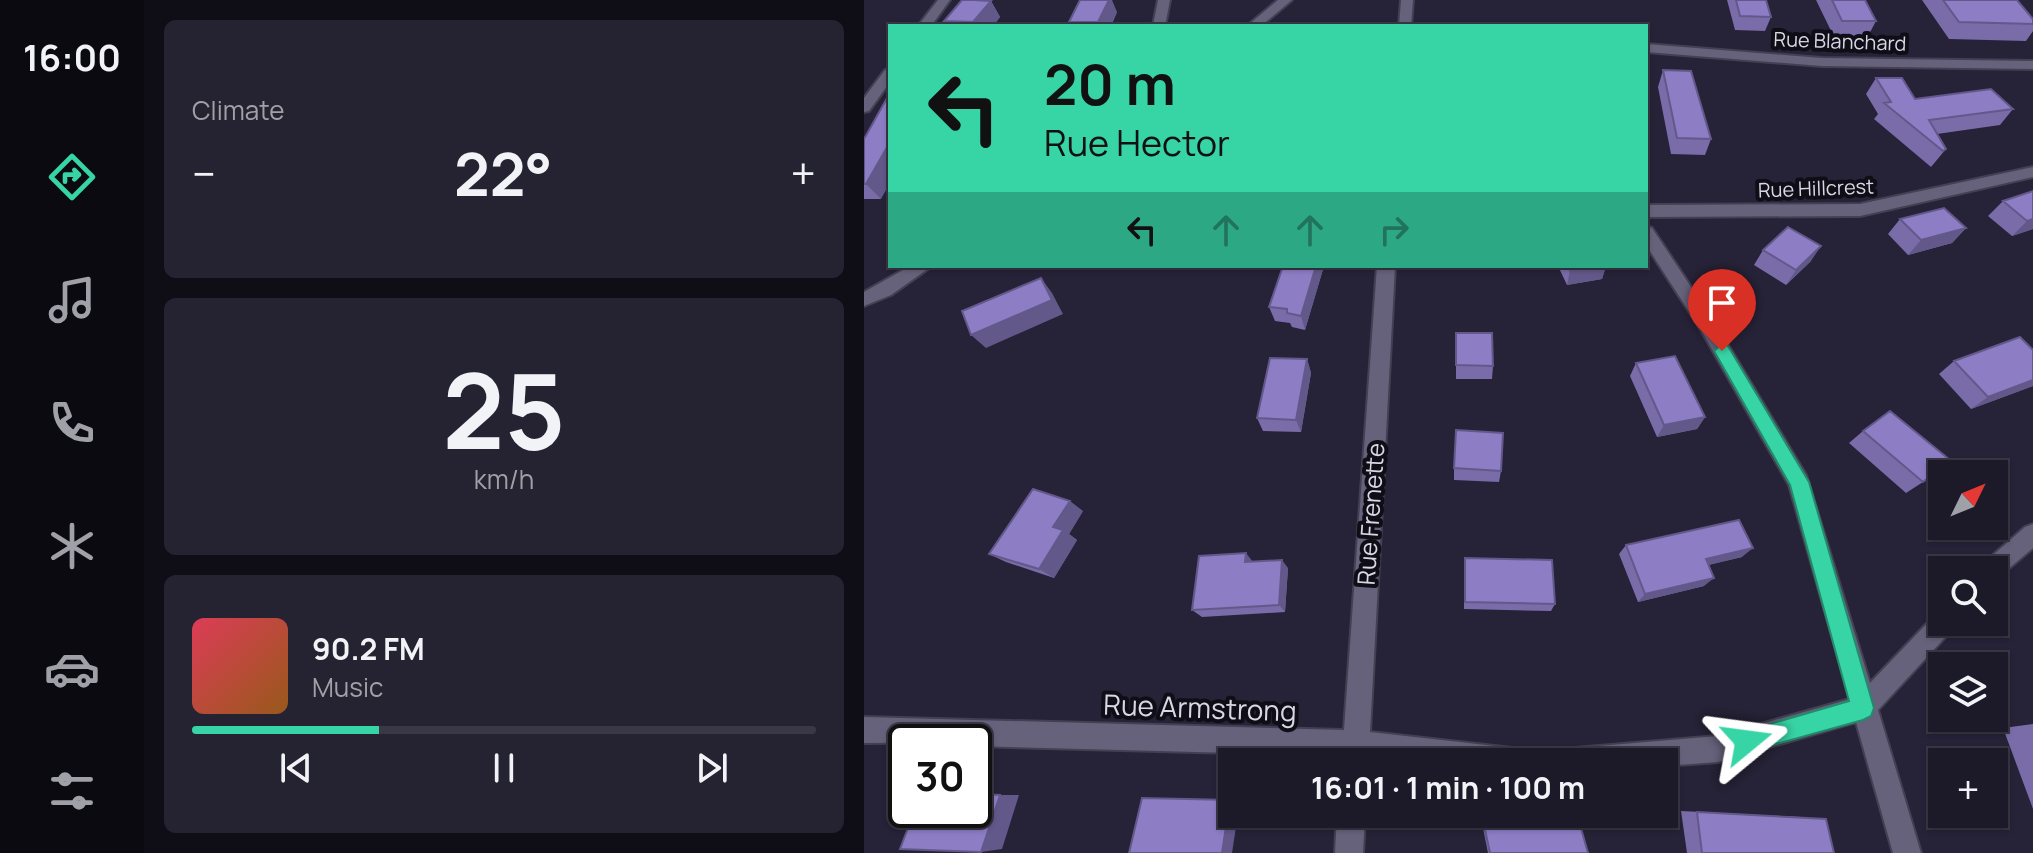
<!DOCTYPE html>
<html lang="en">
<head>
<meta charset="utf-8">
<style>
  :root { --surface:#1c1a29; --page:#252331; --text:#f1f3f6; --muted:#a0a1a8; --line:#3a3846; --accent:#37d4a6 }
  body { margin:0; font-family:Manrope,sans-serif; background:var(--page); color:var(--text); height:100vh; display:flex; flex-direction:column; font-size:30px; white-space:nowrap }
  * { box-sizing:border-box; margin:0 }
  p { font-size:26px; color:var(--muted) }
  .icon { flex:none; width:44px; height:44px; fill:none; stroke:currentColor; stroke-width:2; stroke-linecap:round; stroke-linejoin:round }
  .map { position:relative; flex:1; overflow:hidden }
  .sheet { display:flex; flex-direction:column; gap:20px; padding:20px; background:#0f0e17; width:720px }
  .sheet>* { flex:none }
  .hud { position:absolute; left:24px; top:24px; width:760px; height:244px; border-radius:0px; box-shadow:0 2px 6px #0004,0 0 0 2px var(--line); background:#37d4a6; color:#111; overflow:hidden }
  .needle { width:52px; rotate:47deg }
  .buttons { position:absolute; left:1064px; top:460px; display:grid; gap:16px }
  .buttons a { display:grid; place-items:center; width:80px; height:80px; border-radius:0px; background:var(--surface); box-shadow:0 2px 6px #0004,0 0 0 2px var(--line); font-size:40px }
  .speed { position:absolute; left:24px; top:724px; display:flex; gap:16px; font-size:40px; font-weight:700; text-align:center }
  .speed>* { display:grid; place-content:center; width:104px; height:104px; border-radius:50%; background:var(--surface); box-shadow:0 2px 6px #0004,0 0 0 2px var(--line); line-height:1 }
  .speed .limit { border:4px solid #111; border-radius:12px; background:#fff; color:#111 }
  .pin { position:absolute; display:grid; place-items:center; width:68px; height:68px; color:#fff; margin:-82px -34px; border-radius:50% 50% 50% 0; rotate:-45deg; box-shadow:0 0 8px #0007 }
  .pin .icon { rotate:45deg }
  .me { position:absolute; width:88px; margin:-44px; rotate:74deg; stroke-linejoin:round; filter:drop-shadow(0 0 6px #0008) }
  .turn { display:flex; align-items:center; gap:28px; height:168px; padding:0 24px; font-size:36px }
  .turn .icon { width:104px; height:104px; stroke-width:2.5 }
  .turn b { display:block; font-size:56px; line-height:68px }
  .lanes { display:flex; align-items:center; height:76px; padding:0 24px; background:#0003; justify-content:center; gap:40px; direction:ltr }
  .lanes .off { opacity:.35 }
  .big { font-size:60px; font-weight:700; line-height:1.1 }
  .sheet .card { flex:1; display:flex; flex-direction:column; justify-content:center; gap:12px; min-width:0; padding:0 28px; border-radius:12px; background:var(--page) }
  .sheet .dial { align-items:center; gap:0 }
  .dial b { font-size:104px; line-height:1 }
  .song { display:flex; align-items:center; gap:24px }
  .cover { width:96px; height:96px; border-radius:12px; background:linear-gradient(135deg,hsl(350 70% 55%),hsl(30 70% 35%)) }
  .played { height:8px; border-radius:4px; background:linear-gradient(90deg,var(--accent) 30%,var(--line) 30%) }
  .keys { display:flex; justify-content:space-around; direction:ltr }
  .heat { display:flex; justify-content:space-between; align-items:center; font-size:44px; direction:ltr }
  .trip { position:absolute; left:354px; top:748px; width:460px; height:80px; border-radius:0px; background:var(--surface); box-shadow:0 2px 6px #0004,0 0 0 2px var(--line); font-weight:700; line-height:80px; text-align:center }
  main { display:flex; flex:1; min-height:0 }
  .tab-bar { display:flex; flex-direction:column; width:144px; justify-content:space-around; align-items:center; background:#0b0a10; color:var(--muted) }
  .tab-bar .icon { width:56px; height:56px }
  .tab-bar .current { color:var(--accent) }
  .tab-bar b { font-size:36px; color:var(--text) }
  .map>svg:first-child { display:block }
</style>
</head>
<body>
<main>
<nav class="tab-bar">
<b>16:00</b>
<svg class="icon current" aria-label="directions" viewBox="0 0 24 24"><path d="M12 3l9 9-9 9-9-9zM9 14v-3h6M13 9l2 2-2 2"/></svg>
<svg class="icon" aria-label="music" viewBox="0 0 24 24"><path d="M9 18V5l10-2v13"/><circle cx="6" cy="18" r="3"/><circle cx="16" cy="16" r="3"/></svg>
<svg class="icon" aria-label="phone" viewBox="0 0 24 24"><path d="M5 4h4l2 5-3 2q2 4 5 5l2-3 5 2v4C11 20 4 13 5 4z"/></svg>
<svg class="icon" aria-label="climate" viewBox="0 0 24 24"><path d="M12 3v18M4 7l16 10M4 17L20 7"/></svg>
<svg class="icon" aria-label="car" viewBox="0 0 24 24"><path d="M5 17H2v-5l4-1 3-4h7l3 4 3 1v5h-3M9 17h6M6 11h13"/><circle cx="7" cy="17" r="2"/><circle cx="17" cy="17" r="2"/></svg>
<svg class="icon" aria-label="filters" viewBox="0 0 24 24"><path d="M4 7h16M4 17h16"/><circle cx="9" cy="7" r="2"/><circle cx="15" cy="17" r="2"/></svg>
</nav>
<section class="sheet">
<div class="card"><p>Climate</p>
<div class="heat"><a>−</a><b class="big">22°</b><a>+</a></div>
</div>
<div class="card dial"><b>25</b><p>km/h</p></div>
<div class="card">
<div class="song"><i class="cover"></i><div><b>90.2 FM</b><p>Music</p></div></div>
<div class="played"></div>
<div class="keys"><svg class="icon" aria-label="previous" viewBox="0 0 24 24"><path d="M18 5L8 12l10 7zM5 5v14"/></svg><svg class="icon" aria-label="pause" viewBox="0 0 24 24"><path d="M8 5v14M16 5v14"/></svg><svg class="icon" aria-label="next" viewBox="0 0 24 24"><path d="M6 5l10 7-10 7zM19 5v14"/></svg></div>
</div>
</section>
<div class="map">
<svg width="1169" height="853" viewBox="0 0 1169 853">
  <rect width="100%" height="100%" fill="#262237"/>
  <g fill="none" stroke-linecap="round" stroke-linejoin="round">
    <!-- street casing -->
    <g stroke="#443f52" stroke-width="4">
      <path id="street" d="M74,0H86L67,26H54Z
        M294,0H306L301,26H289Z
        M414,0H428L397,26H383Z
        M537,0H549L547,26H535Z
        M782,44L958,58L1169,61V69L958,66L782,52Z
        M26,69V82L5,111L0,112V98L21,70Z
        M1169,167V177L996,216L782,217V205L996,204Z
        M782,226L788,228L849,320L942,475L1006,683L1072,614L1078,611V622H1092L1088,630L1014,710L1057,853H1029L992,722L854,762L800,766V762H549L504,757V762H478V756L110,746V742L0,743V717L480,730L513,266H531L506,732L675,751L854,736L986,699L925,485L837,330L782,245Z
        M46,266H68L27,295L0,306V292Z
        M1169,524V548L1130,581V570H1118L1121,562L1161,527Z
        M473,814H501L499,853H471Z"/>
    </g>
    <!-- street -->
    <use href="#street" fill="#66627b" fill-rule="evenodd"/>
  </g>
  <!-- wall -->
  <path fill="#796ca9" d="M863,0H902L907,17L901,31L871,30Z
    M952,0H1001L1012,21L1003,38L970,37Z
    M1058,0H1153L1169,19V31L1162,41L1085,39Z
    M127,1L136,17L129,26H83L80,21Z
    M253,12L247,26H207L205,22Z
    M799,70L847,139L841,155L807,154L794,87Z
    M1012,78L1051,99L1149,109L1136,125L1073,134L1082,149L1067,167L1010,119L1014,114L1002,94Z
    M0,139L17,199H0Z
    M1169,191V229L1148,236L1124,216L1139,201Z
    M1036,219L1102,228L1088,243L1044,255L1024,234Z
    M899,250L947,261L922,285L890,265Z
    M460,266L441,330L428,327L426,323L411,321L405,307Z
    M694,266H742L738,279L703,285Z
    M592,333L629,366L628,379H592Z
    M1169,350V386L1107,409L1075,374L1090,361Z
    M443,359L447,373L437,432L399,431L393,418Z
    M772,363L841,417L833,429L793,437L766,376Z
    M999,431L1059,482L1042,493L985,443Z
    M590,468L637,471L635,482L590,480Z
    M219,511L205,534L213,540L190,578L142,562L125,554Z
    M762,545L878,557L844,565L840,586L774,602L755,554Z
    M388,561L424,568L421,612L338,617L328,610Z
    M600,566L691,604L687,611L600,609Z
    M1169,724V809L1139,728Z
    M817,811L938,817L970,853H823Z
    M655,814H713L724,853H624L618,823Z"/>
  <!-- shaded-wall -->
  <path fill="#63588a" d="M245,0H248L253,12L247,26H236L234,22Z
    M127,1L136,17L129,26H112L109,22Z
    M26,142V183L17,199L2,184Z
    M1169,219V229L1148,236L1163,221Z
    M1102,228L1088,243L1044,255L1057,240Z
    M957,246L947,261L922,285L932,270Z
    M452,266H460L441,330L437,316Z
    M732,266H742L738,279L703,285L706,271Z
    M177,278L188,293L199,314L122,348L107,335Z
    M443,359L447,373L437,432L432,420Z
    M1169,380V386L1107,409L1124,397Z
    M841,417L833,429L793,437L800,425Z
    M206,501L219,511L205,534L213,540L190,578L175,569L189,527Z
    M889,548L878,557L832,568L842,559Z
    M382,553L389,562H381Z
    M418,560L424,568L421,612L415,605Z
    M850,578L840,586L774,602L781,594Z
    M136,795H155L138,849L117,852Z
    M366,800H368V814H374L368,853H358Z"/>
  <!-- building -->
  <path fill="#8d7dc5" stroke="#63588a" stroke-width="2" d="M98,0H110L127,1L109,22L80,21Z
    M216,0H245L234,22H205Z
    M872,0H902L907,17L876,16Z
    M968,0H1001L1012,21H978Z
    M1079,0H1153L1169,19V24L1095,22Z
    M799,70L827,71L847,139L813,138Z
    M1012,78H1038L1051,99L1127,89L1149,109L1065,120L1082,149L1079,151L1020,103L1027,102Z
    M23,98H26V142L2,184H0V139Z
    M1169,191V219L1163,221L1139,201Z
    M1080,208L1102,228L1057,240L1036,219Z
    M924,227L957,246L932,270L899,250Z
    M419,266H452L437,316L423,313V309L405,307Z
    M704,266H732L706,271Z
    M177,278L188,300L107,335L98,311Z
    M592,333H628L629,366L592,365Z
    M1156,337L1169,350V380L1124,397L1090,361Z
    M811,356L841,417L800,425L772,363Z
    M406,358L443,359L432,420L393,418Z
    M1026,411L1086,460L1059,482L999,431Z
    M592,430L639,433L637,471L590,468Z
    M169,489L206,501L189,527L199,530L175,569L125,554Z
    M875,520L889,548L842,559L850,578L781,594L762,545Z
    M382,553L381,562L418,560L415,605L328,610L335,556Z
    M601,558L688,560L691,604L601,602Z
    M110,794L136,795L117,852L36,849L51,810H110Z
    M278,798L366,800L358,853H265Z
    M833,812L962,819L970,853H838Z
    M666,814H713L724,853H626L620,825Z"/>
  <!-- route -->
  <path fill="#37d4a6" stroke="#248a6c" stroke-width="2" d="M858,344L864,346L945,482L1010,708L1007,716L999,720L883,752L875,749L871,741L875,733L985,701L926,485L850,351Z"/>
  <g text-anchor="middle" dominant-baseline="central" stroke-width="8" stroke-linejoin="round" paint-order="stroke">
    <!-- far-street labels -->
    <g font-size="20" fill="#d9d7e5" stroke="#0f0d16">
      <text transform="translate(976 41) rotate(2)">Rue Blanchard</text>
      <text transform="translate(952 188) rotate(-2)">Rue Hillcrest</text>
    </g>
    <!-- street labels -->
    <g font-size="24" fill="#d9d7e5" stroke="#0f0d16">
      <text transform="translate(506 514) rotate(-86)">Rue Frenette</text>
    </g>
    <!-- near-street labels -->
    <g font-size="28" fill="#d9d7e5" stroke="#0f0d16">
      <text transform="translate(336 707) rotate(2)">Rue Armstrong</text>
    </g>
  </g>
</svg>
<div class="buttons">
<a><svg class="needle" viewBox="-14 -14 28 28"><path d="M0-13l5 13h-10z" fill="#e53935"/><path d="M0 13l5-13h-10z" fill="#a0a1a8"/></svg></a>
<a><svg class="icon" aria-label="search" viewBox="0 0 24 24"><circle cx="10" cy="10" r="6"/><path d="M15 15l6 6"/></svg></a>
<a><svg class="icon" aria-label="layers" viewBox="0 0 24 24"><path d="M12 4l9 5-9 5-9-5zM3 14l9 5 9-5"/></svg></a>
<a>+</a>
</div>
<div class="speed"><div class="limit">30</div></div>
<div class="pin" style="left:858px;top:351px;background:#d93025"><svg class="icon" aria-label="arrive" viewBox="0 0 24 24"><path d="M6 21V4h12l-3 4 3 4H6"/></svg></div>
<svg class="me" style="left:883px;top:741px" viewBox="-20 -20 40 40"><path d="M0-17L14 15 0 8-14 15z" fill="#37d4a6" stroke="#fff" stroke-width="4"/></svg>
<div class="trip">16:01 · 1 min · 100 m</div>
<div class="hud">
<div class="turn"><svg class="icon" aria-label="left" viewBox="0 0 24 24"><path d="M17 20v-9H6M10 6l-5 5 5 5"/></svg><div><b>20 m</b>Rue Hector</div></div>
<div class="lanes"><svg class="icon" aria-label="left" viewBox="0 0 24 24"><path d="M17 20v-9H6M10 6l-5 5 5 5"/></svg><svg class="icon off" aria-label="ahead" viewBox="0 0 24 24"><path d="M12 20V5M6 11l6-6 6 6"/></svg><svg class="icon off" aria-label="ahead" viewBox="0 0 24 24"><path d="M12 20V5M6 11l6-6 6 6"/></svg><svg class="icon off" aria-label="right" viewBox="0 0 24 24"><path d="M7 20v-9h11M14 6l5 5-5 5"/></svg></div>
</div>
</div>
</main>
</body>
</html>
